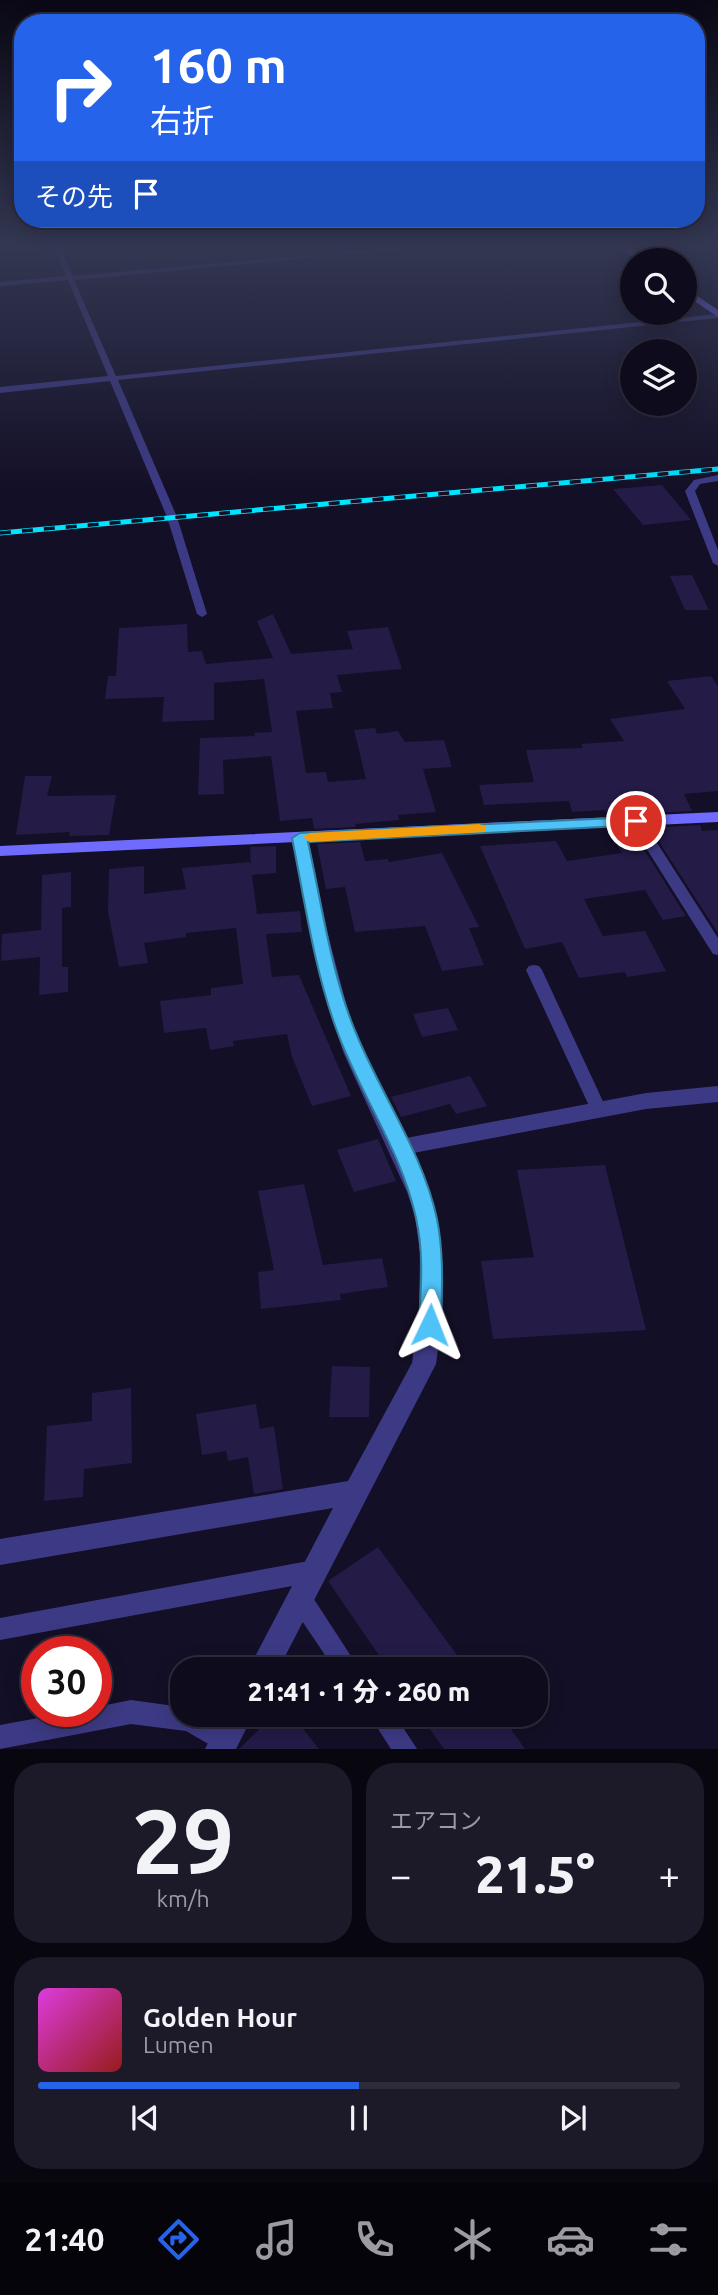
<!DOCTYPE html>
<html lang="ja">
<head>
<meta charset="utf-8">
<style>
  :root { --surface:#0e0b1c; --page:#1c1929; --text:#f1f3f6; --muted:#9b9ba3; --line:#2e2b3b; --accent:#2563eb }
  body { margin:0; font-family:Ubuntu,"Noto Sans JP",sans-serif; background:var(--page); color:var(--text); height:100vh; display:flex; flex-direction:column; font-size:26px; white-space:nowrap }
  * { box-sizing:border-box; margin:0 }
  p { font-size:23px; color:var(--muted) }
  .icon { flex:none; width:38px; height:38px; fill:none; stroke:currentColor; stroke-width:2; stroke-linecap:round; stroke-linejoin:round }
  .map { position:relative; height:1749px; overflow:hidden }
  .side { display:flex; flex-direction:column; gap:14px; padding:14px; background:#08060f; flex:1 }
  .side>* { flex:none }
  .guide { position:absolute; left:14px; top:14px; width:691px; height:214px; border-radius:28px; box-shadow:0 4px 18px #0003,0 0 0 2px var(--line); background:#2563eb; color:#fff; overflow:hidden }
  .fabs { position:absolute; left:620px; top:248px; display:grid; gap:14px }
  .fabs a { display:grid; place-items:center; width:77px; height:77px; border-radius:50%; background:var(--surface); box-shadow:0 4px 18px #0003,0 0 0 2px var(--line); font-size:35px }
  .speed { position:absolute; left:21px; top:1636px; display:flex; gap:14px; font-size:35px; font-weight:700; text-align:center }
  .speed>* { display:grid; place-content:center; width:91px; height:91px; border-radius:50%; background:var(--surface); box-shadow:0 4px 18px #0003,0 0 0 2px var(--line); line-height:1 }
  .speed .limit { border:10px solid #d22; background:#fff; color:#111 }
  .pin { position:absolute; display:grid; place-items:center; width:60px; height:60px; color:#fff; margin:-30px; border:4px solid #fff; border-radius:50%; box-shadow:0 2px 7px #0007 }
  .me { position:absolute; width:77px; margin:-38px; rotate:2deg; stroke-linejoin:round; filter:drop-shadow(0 0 5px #0008) }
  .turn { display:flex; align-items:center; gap:24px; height:147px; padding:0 21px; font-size:32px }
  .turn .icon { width:91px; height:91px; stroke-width:2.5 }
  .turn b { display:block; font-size:49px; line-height:60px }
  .then { display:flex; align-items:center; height:66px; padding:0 21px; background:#0003; gap:14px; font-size:26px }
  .big { font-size:52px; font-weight:800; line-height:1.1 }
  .side .card { flex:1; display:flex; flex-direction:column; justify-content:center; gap:10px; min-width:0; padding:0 24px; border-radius:28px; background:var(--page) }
  .side .dial { align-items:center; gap:0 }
  .dial b { font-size:91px; line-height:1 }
  .song { display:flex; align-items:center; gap:21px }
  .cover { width:84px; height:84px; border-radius:10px; background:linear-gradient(135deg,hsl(300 70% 55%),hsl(0 70% 35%)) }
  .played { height:7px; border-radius:4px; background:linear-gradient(90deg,var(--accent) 50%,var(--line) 50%) }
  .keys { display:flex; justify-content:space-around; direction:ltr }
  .heat { display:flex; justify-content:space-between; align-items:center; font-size:38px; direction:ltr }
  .side .tiles { flex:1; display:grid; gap:14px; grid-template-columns:1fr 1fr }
  .card:last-child { grid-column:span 2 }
  .trip { position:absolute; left:170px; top:1657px; width:378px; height:70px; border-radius:28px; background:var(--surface); box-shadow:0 4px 18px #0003,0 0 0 2px var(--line); font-weight:800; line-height:70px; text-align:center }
  .dock { display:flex; height:112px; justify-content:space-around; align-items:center; background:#06040b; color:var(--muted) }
  .dock .icon { width:49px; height:49px }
  .dock .current { color:var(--accent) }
  .dock b { font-size:32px; color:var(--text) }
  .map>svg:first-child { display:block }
</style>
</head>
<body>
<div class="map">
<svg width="718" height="1749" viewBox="0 0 718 1749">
  <rect width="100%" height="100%" fill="#130f26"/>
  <!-- building -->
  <path fill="#241b47" d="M662,485L691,520L643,525L613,489Z
    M692,575L709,610H685L670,576Z
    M273,614L291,654L353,649L347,631L388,627L402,669L337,675L342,692L330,693L333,708L296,711L306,773L326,772L328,782L366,779L354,730L375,728L377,734L398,731L405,742L444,740L452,767L423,769L436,812L398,815L399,820L355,824L356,827L314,829L312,818L280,821L271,756L223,760L224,794L198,795L200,738L255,736L254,733L272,732L264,679L214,683V720L162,722L164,697L105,699L108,676H116L119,628L187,624L188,652L202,651L206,664L273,658L257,621Z
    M711,676L718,686V791L684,794L692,811L608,815L605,810L572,812L569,801L484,805L479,785L534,782L526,750L583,748L581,744L624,741L610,719L685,709L667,681Z
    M25,776H52L47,796L116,795L109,835L69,836L70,832L16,835Z
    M700,825L702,831L718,830V933L650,828Z
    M617,829H631L686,916L663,920L645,890L584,899L603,936L645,931L666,971L627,977L625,972L579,978L562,942L525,949L480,846L556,841L567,861L622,853L617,845L625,844Z
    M360,842L365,861L388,859L389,862L442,853L479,927L469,928L484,965L442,971L425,926L355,932L345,887L326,889L317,844Z
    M276,846V873L252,875L257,914L300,911L302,932L266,934L272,977L299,975L351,1096L312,1106L292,1057L287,1034L233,1041L234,1046L210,1050L206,1028L164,1033L160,1001L211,995V988L243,984L236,928L186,933V937L144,943L148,963L119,967L108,912L109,869L144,866V894L186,889L182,868L250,862L251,868L250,847Z
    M71,872V907L62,908V967H68V992L39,995L40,957L1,961L2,934L41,930L42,875Z
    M448,1008L458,1030L422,1037L413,1014Z
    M470,1076L487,1106L456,1114L450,1104L401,1117L391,1097Z
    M378,1139L396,1181L354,1192L337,1150Z
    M605,1165L646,1330L493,1339L481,1261L534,1257L517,1170Z
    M304,1184L323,1265L382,1258L388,1287L340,1294L341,1300L261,1309L258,1272L274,1270L258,1191Z
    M332,1366L370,1367L369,1417H329Z
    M131,1388L132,1463L84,1469L83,1497L44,1501L47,1426L92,1421V1393Z
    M256,1404L260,1429L274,1426L283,1489L254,1494L248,1457L228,1461L226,1451L202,1455L196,1414Z
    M378,1547L468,1670H389L328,1581Z
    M274,1715H292L319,1749H239Z
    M420,1715H501L525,1749H444Z"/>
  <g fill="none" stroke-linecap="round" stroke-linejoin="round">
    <!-- lane -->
    <path fill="#3d3a85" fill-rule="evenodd" d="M54,247H60L73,276L403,247H425L74,280L116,376L718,314V318L118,380L177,517L207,614L202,617L197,614L167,517L110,381L0,393V387L108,376L68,280L0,286V282L66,276Z
      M718,475V481L700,484L695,491L718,550V566L713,563L685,491L694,480Z
      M636,817L643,821L718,938V955L713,954L629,821Z
      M534,965L539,966L542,970L607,1110L605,1114L599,1116L593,1114L591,1110L526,970L529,966Z
      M314,1560L322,1563L325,1571L322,1579L314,1582L0,1640V1618Z
      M300,1587L308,1590L360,1670H335L292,1606L289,1598L292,1590Z
      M131,1700L182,1707V1715C202,1715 228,1720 236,1740L232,1748L217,1749L186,1731L131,1724L0,1749V1725L71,1712H96V1707Z
      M369,1715H395L417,1749H391Z"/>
    <!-- street -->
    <path fill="#3d3a85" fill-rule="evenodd" d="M300,833L308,838L328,935L347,1007L364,1054L406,1138L646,1093L718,1086V1102L646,1109L413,1153C448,1230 448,1282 436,1364L278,1670H248L333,1508L0,1565V1539L348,1481L412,1363L419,1309L420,1252L415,1216L407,1192L344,1054L328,1007L310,935L292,838Z
      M222,1715H253L236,1749H205Z"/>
    <!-- secondary -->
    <path fill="#6f6bff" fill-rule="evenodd" d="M620,247H629L648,261H638Z
      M684,287L718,310V317L684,294Z
      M718,812V822L0,856V846Z"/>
    <!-- rail casing -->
    <g stroke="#00e5ff" stroke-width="5">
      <path id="rail" d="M0,533L718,469"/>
    </g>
    <!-- rail -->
    <use href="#rail" stroke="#130f26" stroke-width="3.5" stroke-dasharray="11" stroke-linecap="butt"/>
  </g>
  <!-- sky -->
  <linearGradient id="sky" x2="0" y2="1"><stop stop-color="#0a0815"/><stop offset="0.5" stop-color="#333752"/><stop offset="1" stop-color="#333752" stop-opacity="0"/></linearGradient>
  <rect width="718" height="491" fill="url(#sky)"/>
  <!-- route -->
  <path fill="#4fc3f7" stroke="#337fa1" stroke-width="2" d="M636,817L643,821L641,825L308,842C322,905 331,974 356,1033C381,1095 423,1153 437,1219C444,1254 442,1289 441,1325L438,1332L430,1334L422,1332L419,1325C421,1289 424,1253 416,1218C402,1152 360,1094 337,1031C314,969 305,902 292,838L300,833Z"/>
  <!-- slow -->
  <path fill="#f59e0b" d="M479,824L485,826V832L310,842L303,837L310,833Z"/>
</svg>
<div class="fabs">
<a><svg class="icon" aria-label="search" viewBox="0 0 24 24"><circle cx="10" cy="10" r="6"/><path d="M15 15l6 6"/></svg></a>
<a><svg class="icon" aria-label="layers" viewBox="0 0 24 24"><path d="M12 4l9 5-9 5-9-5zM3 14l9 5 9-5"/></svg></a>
</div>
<div class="speed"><div class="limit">30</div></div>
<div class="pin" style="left:636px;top:821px;background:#d93025"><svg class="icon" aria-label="arrive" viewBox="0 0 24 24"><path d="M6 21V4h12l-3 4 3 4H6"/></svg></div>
<svg class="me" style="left:430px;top:1325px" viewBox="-20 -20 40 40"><path d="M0-17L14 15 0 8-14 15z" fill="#4fc3f7" stroke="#fff" stroke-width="4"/></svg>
<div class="trip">21:41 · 1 分 · 260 m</div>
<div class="guide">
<div class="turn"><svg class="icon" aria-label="right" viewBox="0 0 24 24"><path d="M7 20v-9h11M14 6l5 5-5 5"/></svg><div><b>160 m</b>右折</div></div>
<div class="then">その先<svg class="icon" aria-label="arrive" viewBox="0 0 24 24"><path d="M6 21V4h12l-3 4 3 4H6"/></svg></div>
</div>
</div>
<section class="side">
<div class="tiles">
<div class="card dial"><b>29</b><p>km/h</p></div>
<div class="card"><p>エアコン</p>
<div class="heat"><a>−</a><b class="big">21.5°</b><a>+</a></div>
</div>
<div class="card">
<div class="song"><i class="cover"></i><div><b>Golden Hour</b><p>Lumen</p></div></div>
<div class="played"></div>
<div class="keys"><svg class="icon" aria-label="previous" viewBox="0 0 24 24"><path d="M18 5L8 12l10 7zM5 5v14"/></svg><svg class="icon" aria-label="pause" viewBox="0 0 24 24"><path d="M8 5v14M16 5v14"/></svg><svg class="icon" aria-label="next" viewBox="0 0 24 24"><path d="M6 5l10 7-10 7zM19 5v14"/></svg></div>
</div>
</div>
</section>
<nav class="dock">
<b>21:40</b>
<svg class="icon current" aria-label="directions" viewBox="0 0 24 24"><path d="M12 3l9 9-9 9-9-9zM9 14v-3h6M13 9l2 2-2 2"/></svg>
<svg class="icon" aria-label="music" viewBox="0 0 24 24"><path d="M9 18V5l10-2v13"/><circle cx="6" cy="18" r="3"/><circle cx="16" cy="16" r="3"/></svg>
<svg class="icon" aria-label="phone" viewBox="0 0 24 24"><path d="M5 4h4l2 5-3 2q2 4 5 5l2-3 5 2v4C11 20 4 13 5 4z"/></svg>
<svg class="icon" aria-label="climate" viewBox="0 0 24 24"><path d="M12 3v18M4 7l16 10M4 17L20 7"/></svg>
<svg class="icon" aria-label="car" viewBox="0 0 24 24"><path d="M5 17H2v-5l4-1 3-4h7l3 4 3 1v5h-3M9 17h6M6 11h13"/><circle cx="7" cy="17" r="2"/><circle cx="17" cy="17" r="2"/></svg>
<svg class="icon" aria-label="filters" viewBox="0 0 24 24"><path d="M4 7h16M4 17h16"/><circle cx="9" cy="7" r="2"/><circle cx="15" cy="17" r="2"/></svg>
</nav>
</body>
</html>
